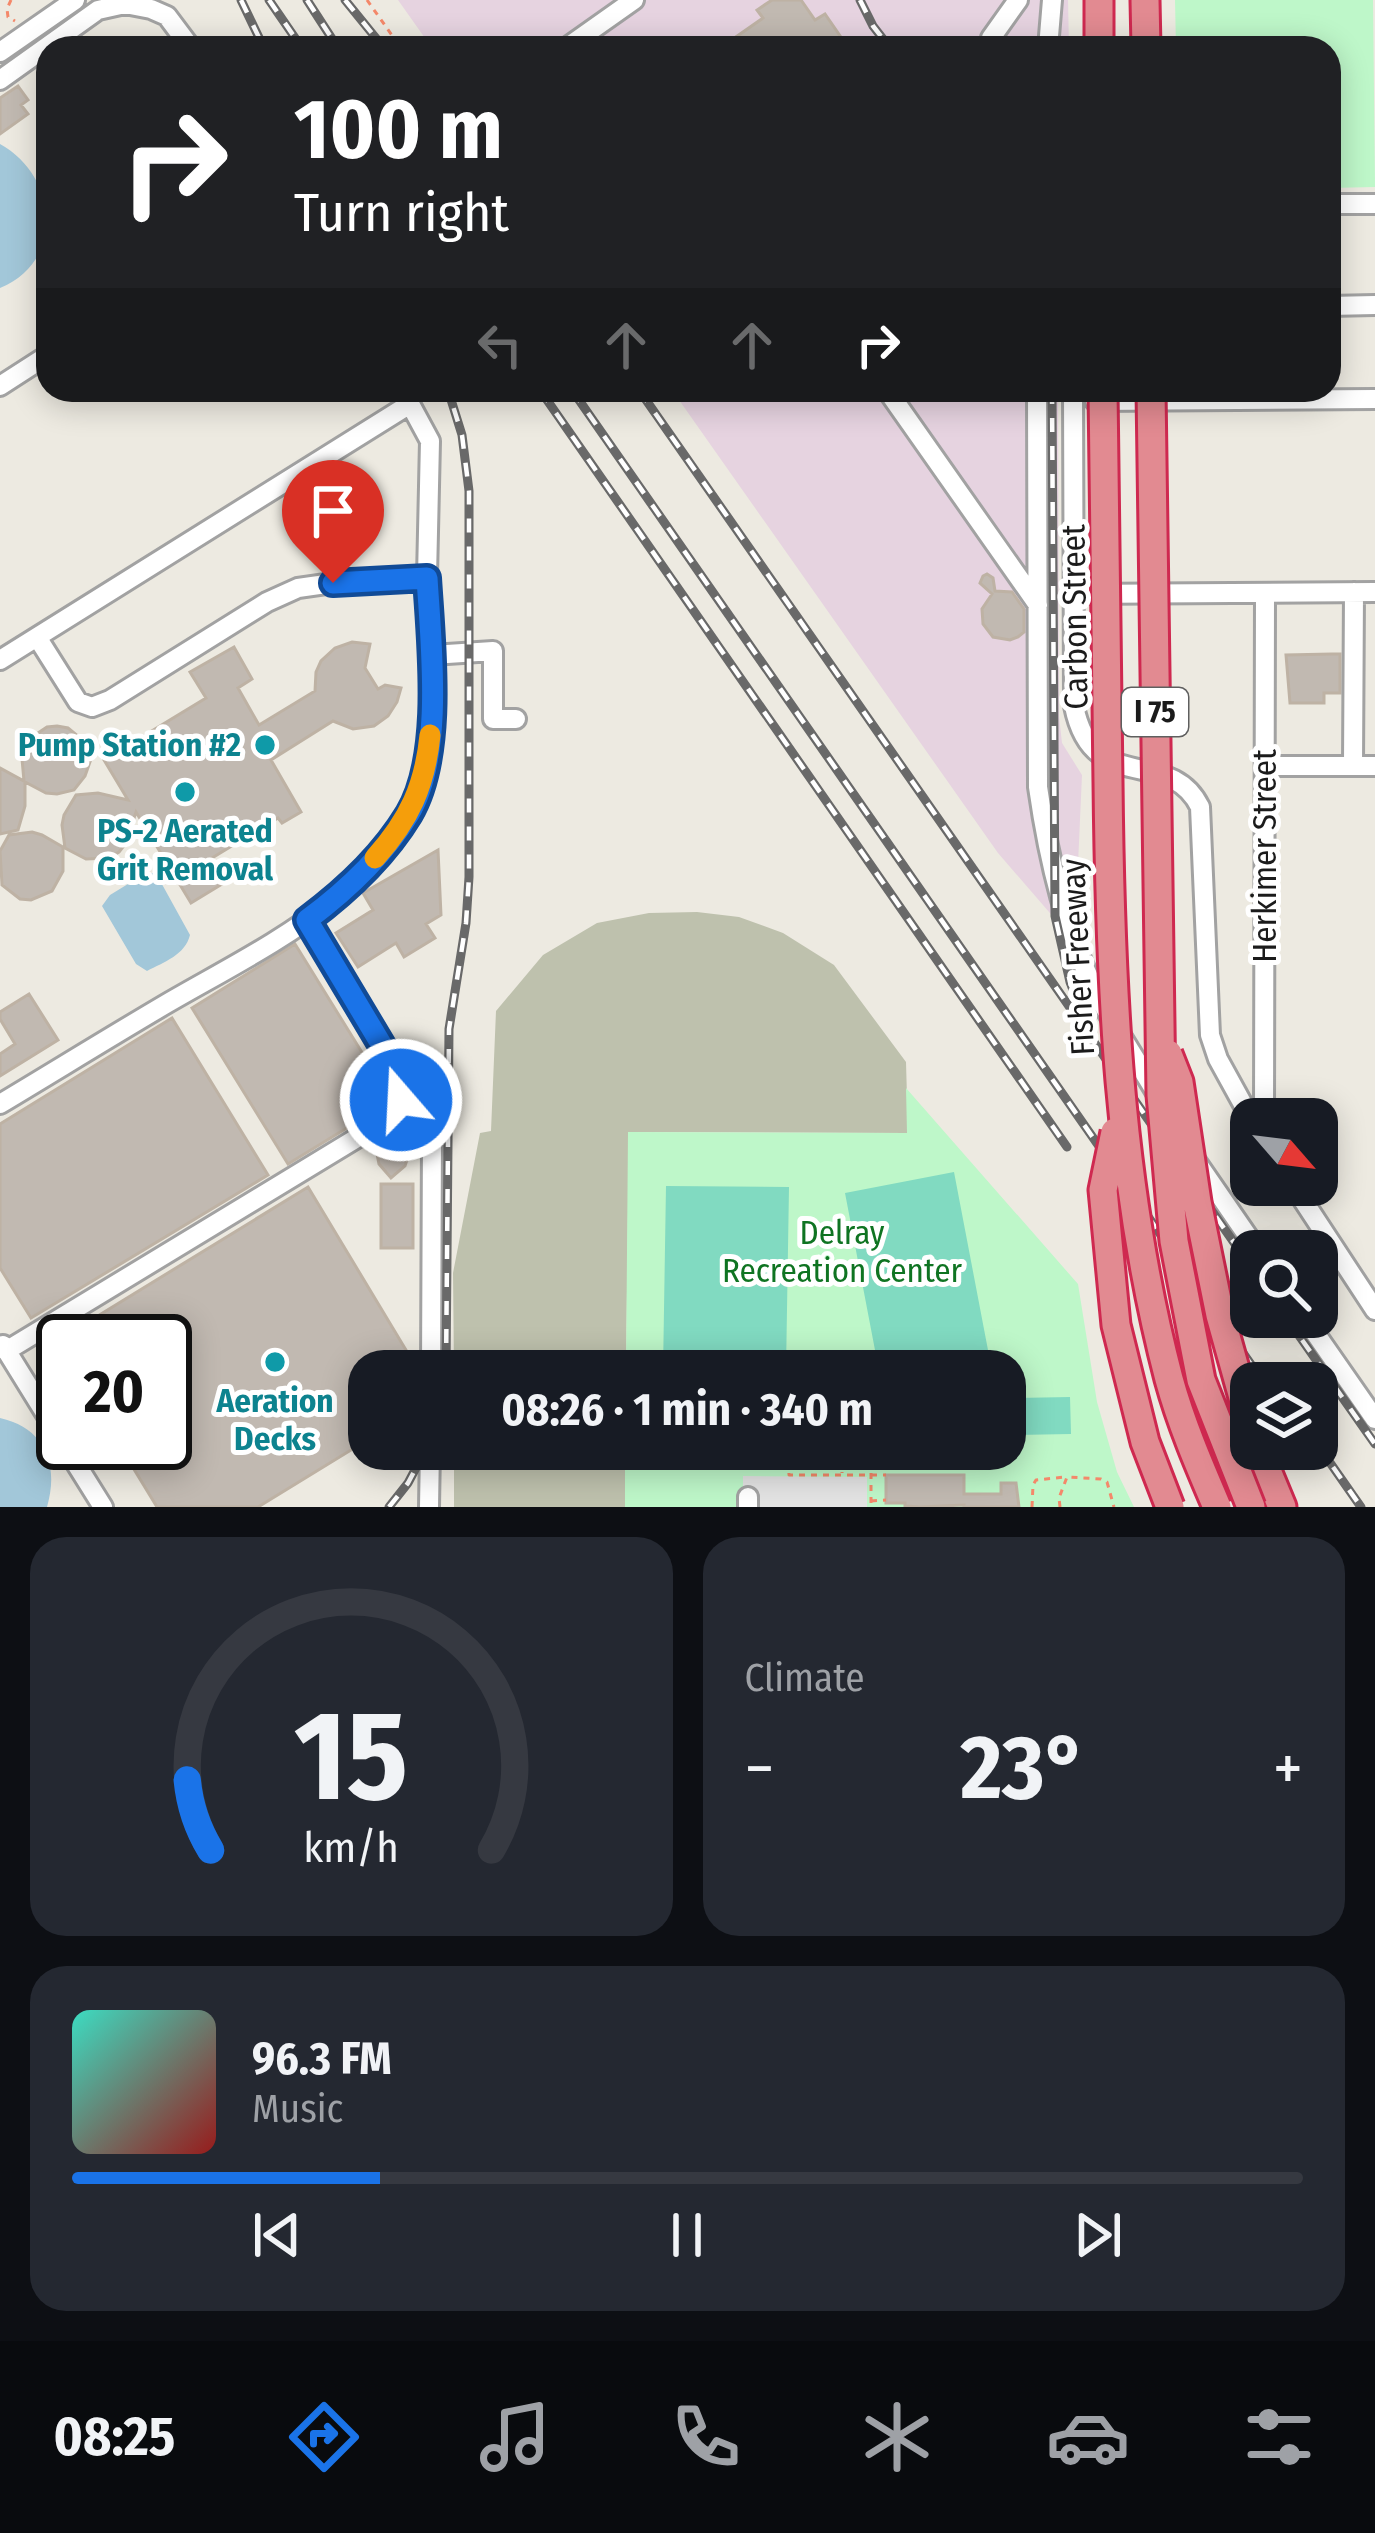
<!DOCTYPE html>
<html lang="en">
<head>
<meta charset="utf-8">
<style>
  :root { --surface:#171b24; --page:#242831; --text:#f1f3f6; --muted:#9ea1a6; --line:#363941; --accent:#1a73e8 }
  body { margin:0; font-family:"Fira Sans Condensed",sans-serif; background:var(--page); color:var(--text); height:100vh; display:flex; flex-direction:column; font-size:45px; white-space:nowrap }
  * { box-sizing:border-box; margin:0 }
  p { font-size:39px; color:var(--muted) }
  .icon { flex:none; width:66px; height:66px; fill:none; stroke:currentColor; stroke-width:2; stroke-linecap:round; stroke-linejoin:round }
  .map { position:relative; height:1507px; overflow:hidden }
  .drawer { display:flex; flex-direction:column; gap:30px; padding:30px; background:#0d0f14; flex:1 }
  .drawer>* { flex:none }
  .hud { position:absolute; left:36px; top:36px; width:1305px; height:366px; border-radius:36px; box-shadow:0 6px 30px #0003; background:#202124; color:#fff; overflow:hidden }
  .needle { width:78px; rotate:118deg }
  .controls { position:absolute; left:1230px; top:1098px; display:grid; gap:24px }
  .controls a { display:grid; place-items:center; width:108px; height:108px; border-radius:24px; background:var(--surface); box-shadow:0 6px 30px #0003; font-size:60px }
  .speed { position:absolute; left:36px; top:1314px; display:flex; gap:24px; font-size:60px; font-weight:700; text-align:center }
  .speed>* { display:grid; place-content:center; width:156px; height:156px; border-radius:50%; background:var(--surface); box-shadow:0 6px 30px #0003; line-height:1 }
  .speed .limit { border:6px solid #111; border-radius:18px; background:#fff; color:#111 }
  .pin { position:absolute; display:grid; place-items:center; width:102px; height:102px; color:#fff; margin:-123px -51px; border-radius:50% 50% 50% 0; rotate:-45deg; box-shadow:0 0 12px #0007 }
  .pin .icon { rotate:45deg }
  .me { position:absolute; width:132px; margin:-66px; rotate:341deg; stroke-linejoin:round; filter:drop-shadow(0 0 9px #0008) }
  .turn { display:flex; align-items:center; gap:42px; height:252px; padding:0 60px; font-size:54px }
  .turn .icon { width:156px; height:156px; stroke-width:2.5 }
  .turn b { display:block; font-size:84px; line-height:102px }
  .lanes { display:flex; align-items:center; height:114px; padding:0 60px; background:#0003; justify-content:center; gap:60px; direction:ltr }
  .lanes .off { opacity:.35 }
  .big { font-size:90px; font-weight:700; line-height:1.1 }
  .drawer .card { flex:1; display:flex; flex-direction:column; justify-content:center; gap:18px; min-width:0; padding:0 42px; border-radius:36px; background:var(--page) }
  .drawer .dial { align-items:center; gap:0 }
  .dial svg { height:312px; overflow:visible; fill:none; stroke:var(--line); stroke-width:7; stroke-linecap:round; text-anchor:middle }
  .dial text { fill:var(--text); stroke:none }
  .song { display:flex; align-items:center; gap:36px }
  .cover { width:144px; height:144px; border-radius:18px; background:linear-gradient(135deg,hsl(170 70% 55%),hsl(0 70% 35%)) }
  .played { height:12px; border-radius:6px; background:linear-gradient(90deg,var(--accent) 25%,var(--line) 25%) }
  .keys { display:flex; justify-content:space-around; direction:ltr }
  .heat { display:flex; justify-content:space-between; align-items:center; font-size:66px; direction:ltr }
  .drawer .tiles { flex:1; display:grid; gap:30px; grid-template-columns:1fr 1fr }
  .card:last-child { grid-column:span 2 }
  .trip { position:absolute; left:348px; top:1350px; width:678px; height:120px; border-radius:36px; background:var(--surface); box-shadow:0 6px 30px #0003; font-weight:700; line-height:120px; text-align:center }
  .dock { display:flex; height:192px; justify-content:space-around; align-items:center; background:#090b0e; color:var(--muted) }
  .dock .icon { width:84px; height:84px }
  .dock .active { color:var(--accent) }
  .dock b { font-size:54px; color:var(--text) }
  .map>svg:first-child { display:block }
</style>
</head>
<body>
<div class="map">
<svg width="1375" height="1507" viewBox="0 0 1375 1507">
  <rect width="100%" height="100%" fill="#edeae1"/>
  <!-- industrial -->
  <path fill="#e6d3e0" d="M398,0H1068L1069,48H432Z
    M672,390H1058L1059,716L1062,743L1082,775L1076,909L1068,934L998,853Z"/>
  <!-- construction -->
  <path fill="#bec1ad" d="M697,912L739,917L783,933L834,965L906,1062L908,1133L629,1132L626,1371H454L453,1273L480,1133L491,1131L496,1011L543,955L597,923L649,913Z
    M454,1449H625V1507H454Z"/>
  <!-- park -->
  <path fill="#bef7c9" d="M1175,0H1373L1375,187L1329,188V48H1176Z
    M906,1088L1078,1284L1097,1402L1117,1472L1134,1507H625V1449H1005V1371H626L628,1132L907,1133Z"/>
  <!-- pitch -->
  <path fill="#81dac1" d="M954,1172L992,1371H879L845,1193Z
    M666,1186L789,1187L786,1371H663Z
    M1070,1397L1071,1434L1012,1435L1011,1398Z"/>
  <!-- parking -->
  <path fill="#e3e3e3" d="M743,1476L867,1477V1507H743Z"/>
  <!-- water -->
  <path fill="#a2c7d9" d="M0,144C58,176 66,261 0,288Z
    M146,873H154L158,877L190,935C185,955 164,962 147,971L136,964L102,906L110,895Z
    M0,1418C46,1428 59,1466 47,1507H0Z"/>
  <!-- building -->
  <path fill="#c1b9b1" stroke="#beb2a4" stroke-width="3" d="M772,0H801L815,20L825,14L845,43L837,48H720L763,18L757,10Z
    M18,86L28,100L21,105L28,114L0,134V98Z
    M987,574L993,578L995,591L1012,592L1024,609V632L1018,637L1010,640L993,637L983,624L982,609L992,594L980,583L983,576Z
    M352,642L370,644L365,668L378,689L385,685L401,688L397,702L388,716L374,726L353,729L333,721L271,760L301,812L282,823L278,818L212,858L227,881L191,903L136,812L126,843L119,852L109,858L86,859L65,848L62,825L64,815L76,795L98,793L128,800L104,760L206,698L190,672L234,647L252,679L238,688L259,725L315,691L316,672L321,661L335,648Z
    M1332,654H1340V693H1324V703H1290L1286,655Z
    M57,726L68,728L85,742L91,759L85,776L74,790L57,794L46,793L25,782V806L18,830L0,834V768L24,781L22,759L29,739L47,727Z
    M32,832L42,835L63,847V871L52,891L31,900L20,899L2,885L0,851L9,835Z
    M438,850L441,915L426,924L435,938L404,957L396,943L358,967L336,933L373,910L363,893Z
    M295,944L387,1093L382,1102L368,1115L288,1164L192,1008Z
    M29,994L58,1040L0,1076V1054L15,1044L0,1019V1012Z
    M172,1018L268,1175L31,1318L0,1268V1124Z
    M392,1140L406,1147L408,1157L405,1166L391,1178L379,1164L377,1154L382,1145Z
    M381,1184H413V1248H381Z
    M308,1187L415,1365L406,1371H369V1439L258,1507H157L118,1443H165V1341H57Z
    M886,1475H964V1494H1001V1483H1016L1019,1507H964V1505L920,1507L905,1506V1503H886Z"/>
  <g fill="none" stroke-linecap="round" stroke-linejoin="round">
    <!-- minor casing -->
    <g stroke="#a2a2a2" stroke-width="24">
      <path id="minor" d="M566,48L634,0
        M990,48L991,38L1018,0
        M1048,48L1052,0
        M0,52L75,0
        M0,80L98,10L125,4L151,9L167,16L191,48
        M1329,204H1375
        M1329,306L1375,305
        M0,386L48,355
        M887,390L1038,605
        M1037,390L1038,787C1047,850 1064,926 1092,984C1111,1022 1136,1059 1158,1096
        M1073,390L1074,706C1092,798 1170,745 1200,807L1210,1035L1218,1059L1251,1119
        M1095,401L1375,399
        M1073,594L1375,592
        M37,637L78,702L92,707L110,700L267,602L298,588L333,583L427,577L430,441L410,404
        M432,655L493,651V719H516
        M0,660L410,404L401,390
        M1265,766H1375
        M1353,766L1354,592
        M0,1104C55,1071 110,1037 166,1004C262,948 386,893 423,779C440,724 431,635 427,577
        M1264,1119L1265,593
        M1196,1161L1258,1251
        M1293,1185L1375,1310
        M1304,1317L1375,1419
        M3,1345L63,1442
        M6,1351L375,1127C394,1112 407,1099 399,1074L307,921
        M431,1371L432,1137
        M63,1443L103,1507
        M429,1507L430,1449
        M748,1507V1497"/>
    </g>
    <!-- highway casing -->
    <g stroke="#cf2950" stroke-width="33">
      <path id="highway" d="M1099,0V48
        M1145,0L1146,48
        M1258,1449L1282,1507"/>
    </g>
    <!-- path -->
    <path stroke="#f4886a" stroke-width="3" stroke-dasharray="6 6" stroke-linecap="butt" d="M11,0L7,9L8,17L15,21
      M367,0L401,48
      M788,1449L789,1475H886
      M838,1449L842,1457V1473
      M871,1449V1507
      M871,1501L886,1500
      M1032,1507L1033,1485L1036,1480L1065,1477
      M1060,1507L1059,1498L1067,1477L1101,1479L1107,1482L1114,1507"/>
    <!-- minor -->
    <use href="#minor" stroke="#fff" stroke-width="18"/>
    <!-- highway -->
    <use href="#highway" stroke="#e28a91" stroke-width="27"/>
    <!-- rail casing -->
    <g stroke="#696969" stroke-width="9">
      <path id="rail" d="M241,0L264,48
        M269,0L302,48
        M307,0L338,48
        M345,0L384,48
        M860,0L873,26L890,48
        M540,390L1067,1147
        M572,390L1264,1383
        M639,390L1251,1267
        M1052,390L1055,916L1070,982L1079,1005
        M1286,1317L1375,1444
        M446,1371L449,1029L466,923L469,877V491L462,435L448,390
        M1317,1444L1361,1507
        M389,1507L408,1483L426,1449"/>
    </g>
    <!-- rail -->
    <use href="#rail" stroke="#fff" stroke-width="4.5" stroke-dasharray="14" stroke-linecap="butt"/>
    <!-- highway-bridge casing -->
    <g stroke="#cf2950" stroke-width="33" stroke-linecap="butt">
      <path id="highway-bridge" d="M1103,390C1105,521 1106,651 1108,782C1110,982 1118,1184 1169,1379C1181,1423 1199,1465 1217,1507
        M1151,390L1161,1095L1174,1241L1201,1380L1251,1507
        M1168,1054L1179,1082L1197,1202L1220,1315L1251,1426
        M1115,1132L1103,1190L1116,1325L1145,1442L1170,1507"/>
    </g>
    <!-- highway-bridge -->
    <use href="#highway-bridge" stroke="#e28a91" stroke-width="27"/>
  </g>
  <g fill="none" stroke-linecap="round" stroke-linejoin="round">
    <!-- route casing -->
    <g stroke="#114b97" stroke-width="30">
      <path id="route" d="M333,583L427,578C431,644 444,755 409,814C383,857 346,891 307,920L399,1074L403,1090L401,1100"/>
    </g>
    <!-- route -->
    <use href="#route" stroke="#1a73e8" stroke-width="21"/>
    <!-- slow -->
    <path stroke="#f59e0b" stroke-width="21" d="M375,858C409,820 425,786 430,735"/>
  </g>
  <!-- markers -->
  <g fill="#0f9aa8" stroke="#fff" stroke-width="4.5">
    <circle cx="265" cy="745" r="12"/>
    <circle cx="185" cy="792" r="12"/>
    <circle cx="275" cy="1362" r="12"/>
  </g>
  <g text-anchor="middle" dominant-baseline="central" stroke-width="10" stroke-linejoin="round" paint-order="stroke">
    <!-- shield labels -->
    <rect fill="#fff" stroke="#5f5f5f" stroke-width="3" x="1122" y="688" width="66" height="48" rx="9"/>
    <g font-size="30" font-weight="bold" fill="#1b1b1b">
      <text x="1155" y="712">I 75</text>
    </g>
    <!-- street labels -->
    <g font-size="33" fill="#1b1b1b" stroke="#fff">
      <text transform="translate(1075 617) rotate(-91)">Carbon Street</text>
      <text transform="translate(1265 856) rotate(-90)">Herkimer Street</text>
      <text transform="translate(1078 957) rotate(-93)">Fisher Freeway</text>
    </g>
    <!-- culture labels -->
    <g font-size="33" font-weight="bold" fill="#0d838f" stroke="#fff">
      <text x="241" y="745" text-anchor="end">Pump Station #2</text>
      <text x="185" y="831">PS-2 Aerated<tspan x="185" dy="38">Grit Removal</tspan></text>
      <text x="275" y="1401">Aeration<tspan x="275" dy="38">Decks</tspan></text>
    </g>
    <!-- park labels -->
    <g font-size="33" fill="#0f7422" stroke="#fff">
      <text x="842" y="1233">Delray<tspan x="842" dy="38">Recreation Center</tspan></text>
    </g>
  </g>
</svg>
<div class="controls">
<a><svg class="needle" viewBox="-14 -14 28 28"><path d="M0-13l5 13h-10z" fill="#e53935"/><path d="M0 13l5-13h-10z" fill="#9ea1a6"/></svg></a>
<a><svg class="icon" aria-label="search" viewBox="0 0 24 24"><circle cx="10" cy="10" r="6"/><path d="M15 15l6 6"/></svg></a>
<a><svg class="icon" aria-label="layers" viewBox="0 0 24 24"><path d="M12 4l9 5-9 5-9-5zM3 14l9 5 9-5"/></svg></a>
</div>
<div class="speed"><div class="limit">20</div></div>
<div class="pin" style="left:333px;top:583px;background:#d93025"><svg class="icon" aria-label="arrive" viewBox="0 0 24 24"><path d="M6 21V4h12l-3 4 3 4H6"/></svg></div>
<svg class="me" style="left:401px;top:1100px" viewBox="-20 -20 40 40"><circle r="17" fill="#1a73e8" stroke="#fff" stroke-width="3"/><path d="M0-11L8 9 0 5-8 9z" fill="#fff"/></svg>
<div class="trip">08:26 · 1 min · 340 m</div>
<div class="hud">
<div class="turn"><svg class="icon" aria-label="right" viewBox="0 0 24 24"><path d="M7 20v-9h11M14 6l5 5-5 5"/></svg><div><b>100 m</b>Turn right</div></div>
<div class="lanes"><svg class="icon off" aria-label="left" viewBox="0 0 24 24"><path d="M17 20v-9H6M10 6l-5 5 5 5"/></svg><svg class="icon off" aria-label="ahead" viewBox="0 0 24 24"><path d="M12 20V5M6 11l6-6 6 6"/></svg><svg class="icon off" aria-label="ahead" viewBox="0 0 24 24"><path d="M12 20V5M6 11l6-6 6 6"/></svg><svg class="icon" aria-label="right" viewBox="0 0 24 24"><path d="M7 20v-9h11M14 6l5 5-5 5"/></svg></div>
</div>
</div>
<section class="drawer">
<div class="tiles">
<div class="card dial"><svg viewBox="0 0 100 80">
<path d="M14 69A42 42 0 1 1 86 69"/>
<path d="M14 69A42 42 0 0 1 8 51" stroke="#1a73e8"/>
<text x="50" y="56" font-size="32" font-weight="700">15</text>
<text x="50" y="72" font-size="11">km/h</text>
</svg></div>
<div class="card"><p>Climate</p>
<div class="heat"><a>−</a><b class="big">23°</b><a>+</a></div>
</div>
<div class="card">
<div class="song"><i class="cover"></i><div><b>96.3 FM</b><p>Music</p></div></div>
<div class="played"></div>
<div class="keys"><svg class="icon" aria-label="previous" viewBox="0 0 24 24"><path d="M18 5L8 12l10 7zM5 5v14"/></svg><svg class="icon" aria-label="pause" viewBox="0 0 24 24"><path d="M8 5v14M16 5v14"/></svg><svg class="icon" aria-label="next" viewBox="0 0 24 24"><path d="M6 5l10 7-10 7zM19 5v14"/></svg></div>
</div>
</div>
</section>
<nav class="dock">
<b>08:25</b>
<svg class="icon active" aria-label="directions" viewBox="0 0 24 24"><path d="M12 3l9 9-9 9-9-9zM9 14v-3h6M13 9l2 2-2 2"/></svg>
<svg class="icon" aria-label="music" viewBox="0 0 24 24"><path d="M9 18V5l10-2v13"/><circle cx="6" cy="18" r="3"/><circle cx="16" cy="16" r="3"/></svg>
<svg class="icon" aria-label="phone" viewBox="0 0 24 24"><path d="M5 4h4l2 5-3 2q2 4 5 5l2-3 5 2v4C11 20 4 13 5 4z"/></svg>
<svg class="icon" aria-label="climate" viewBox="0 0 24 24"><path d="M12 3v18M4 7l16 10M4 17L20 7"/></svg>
<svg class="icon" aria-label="car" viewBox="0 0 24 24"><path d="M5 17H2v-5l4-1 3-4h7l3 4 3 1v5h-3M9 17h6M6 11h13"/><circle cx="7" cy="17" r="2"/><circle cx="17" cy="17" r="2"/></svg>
<svg class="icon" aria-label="filters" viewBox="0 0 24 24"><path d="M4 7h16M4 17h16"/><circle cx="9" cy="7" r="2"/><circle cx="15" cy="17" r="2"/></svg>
</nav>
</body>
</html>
